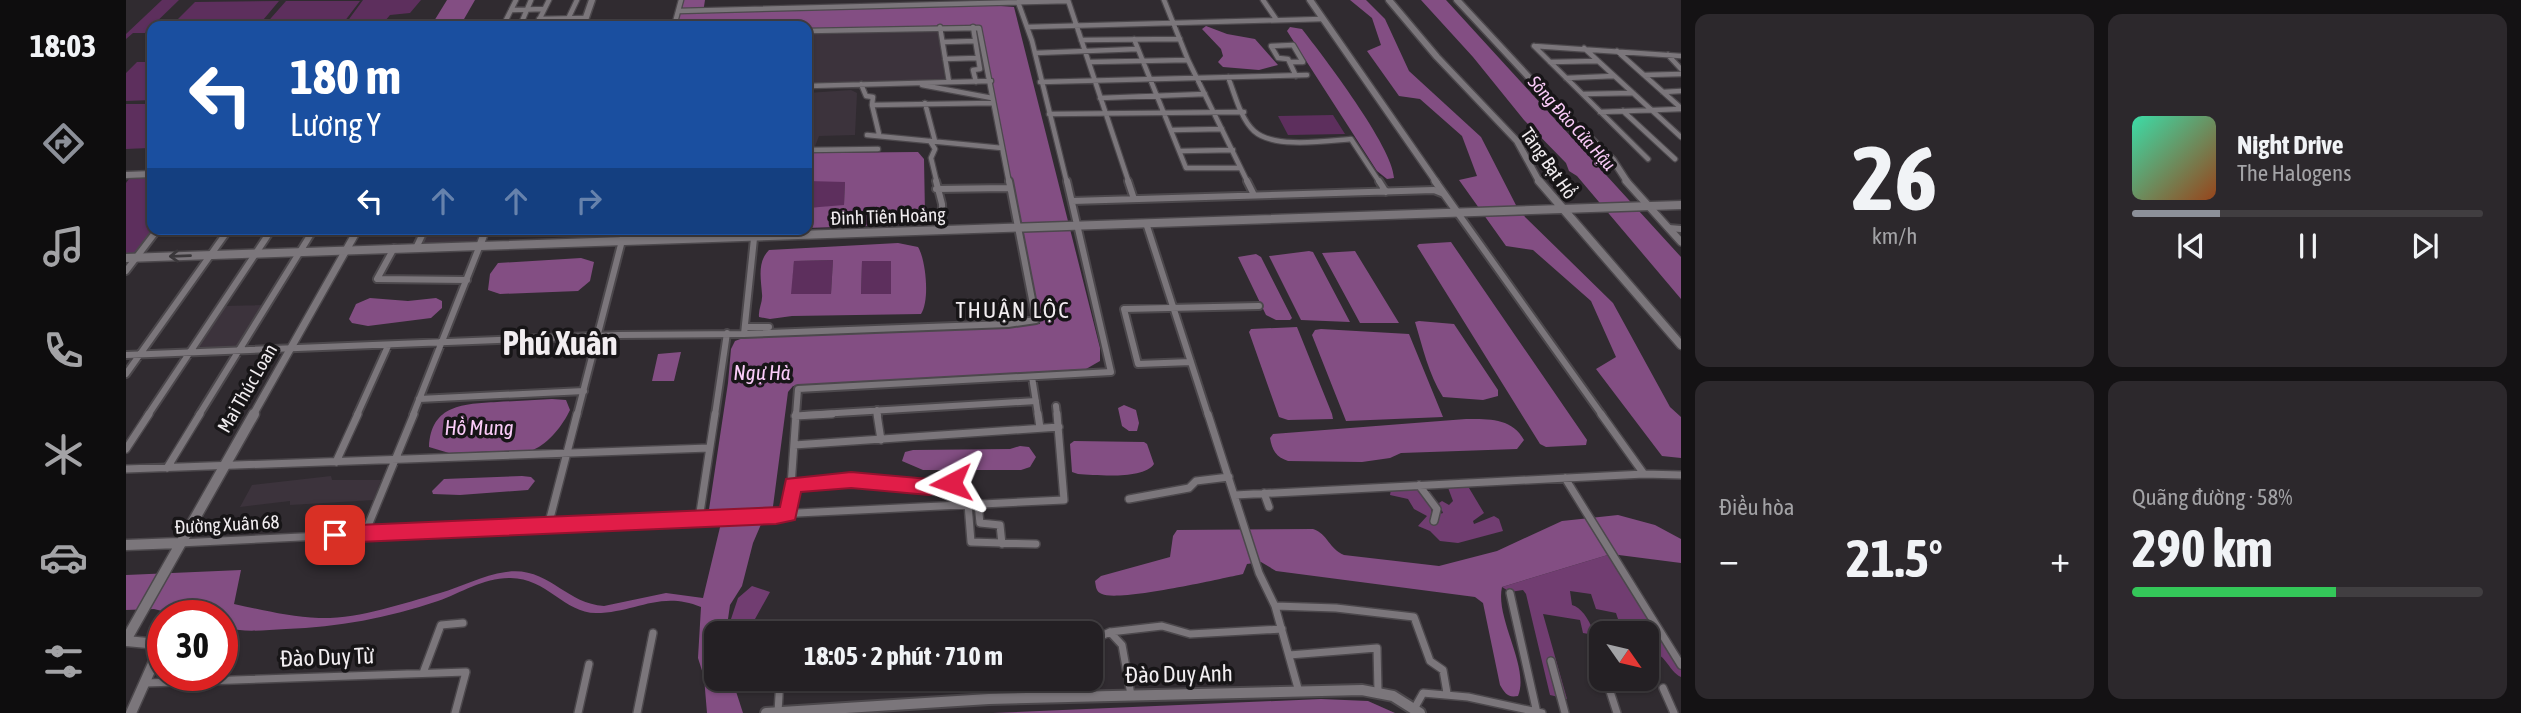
<!DOCTYPE html>
<html lang="vi">
<head>
<meta charset="utf-8">
<style>
  :root { --surface:#242024; --page:#2c282c; --text:#f1f3f6; --muted:#a3a3a6; --line:#413e41; --accent:#8c9099 }
  body { margin:0; font-family:"Asap Condensed",sans-serif; background:var(--page); color:var(--text); height:100vh; display:flex; flex-direction:column; font-size:26px; white-space:nowrap }
  * { box-sizing:border-box; margin:0 }
  p { font-size:23px; color:var(--muted) }
  .icon { flex:none; width:38px; height:38px; fill:none; stroke:currentColor; stroke-width:2; stroke-linecap:round; stroke-linejoin:round }
  .map { position:relative; flex:1; overflow:hidden }
  .details { display:flex; flex-direction:column; gap:14px; padding:14px; background:#141214; width:840px }
  .details>* { flex:none }
  .guide { position:absolute; left:21px; top:21px; width:665px; height:214px; border-radius:14px; box-shadow:0 2px 5px #0004,0 0 0 2px var(--line); background:#1a4fa0; color:#fff; overflow:hidden }
  .needle { width:46px; rotate:124deg }
  .tools { position:absolute; left:1463px; top:621px; display:grid; gap:14px }
  .tools a { display:grid; place-items:center; width:70px; height:70px; border-radius:14px; background:var(--surface); box-shadow:0 2px 5px #0004,0 0 0 2px var(--line); font-size:35px }
  .speed { position:absolute; left:21px; top:600px; display:flex; gap:14px; font-size:35px; font-weight:700; text-align:center }
  .speed>* { display:grid; place-content:center; width:91px; height:91px; border-radius:50%; background:var(--surface); box-shadow:0 2px 5px #0004,0 0 0 2px var(--line); line-height:1 }
  .speed .limit { border:10px solid #d22; background:#fff; color:#111 }
  .pin { position:absolute; display:grid; place-items:center; width:60px; height:60px; color:#fff; margin:-30px; border-radius:14px; box-shadow:0 4px 10px #0006 }
  .me { position:absolute; width:77px; margin:-38px; rotate:266deg; stroke-linejoin:round; filter:drop-shadow(0 0 5px #0008) }
  .turn { display:flex; align-items:center; gap:24px; height:147px; padding:0 28px; font-size:32px }
  .turn .icon { width:91px; height:91px; stroke-width:2.5 }
  .turn b { display:block; font-size:49px; line-height:60px }
  .lanes { display:flex; align-items:center; height:66px; padding:0 28px; background:#0003; justify-content:center; gap:35px; direction:ltr }
  .lanes .off { opacity:.35 }
  .big { font-size:52px; font-weight:700; line-height:1.1 }
  .details .tile { flex:1; display:flex; flex-direction:column; justify-content:center; gap:10px; min-width:0; padding:0 24px; border-radius:14px; background:var(--page) }
  .details .dial { align-items:center; gap:0 }
  .dial b { font-size:91px; line-height:1 }
  .song { display:flex; align-items:center; gap:21px }
  .cover { width:84px; height:84px; border-radius:10px; background:linear-gradient(135deg,hsl(160 70% 55%),hsl(20 70% 35%)) }
  .played { height:7px; border-radius:4px; background:linear-gradient(90deg,var(--accent) 25%,var(--line) 25%) }
  .keys { display:flex; justify-content:space-around; direction:ltr }
  .heat { display:flex; justify-content:space-between; align-items:center; font-size:38px; direction:ltr }
  .charge { height:10px; border-radius:5px; background:linear-gradient(90deg,#34c759 58%,var(--line) 0) }
  .details .tiles { flex:1; display:grid; gap:14px; grid-template-columns:repeat(2,1fr) }
  .trip { position:absolute; left:578px; top:621px; width:399px; height:70px; border-radius:14px; background:var(--surface); box-shadow:0 2px 5px #0004,0 0 0 2px var(--line); font-weight:700; line-height:70px; text-align:center }
  main { display:flex; flex:1; min-height:0 }
  .tabs { display:flex; flex-direction:column; width:126px; justify-content:space-around; align-items:center; background:#0e0d0e; color:var(--muted) }
  .tabs .icon { width:49px; height:49px }
  .tabs .active { color:var(--accent) }
  .tabs b { font-size:32px; color:var(--text) }
  .map>svg:first-child { display:block }
</style>
</head>
<body>
<main>
<nav class="tabs">
<b>18:03</b>
<svg class="icon active" aria-label="directions" viewBox="0 0 24 24"><path d="M12 3l9 9-9 9-9-9zM9 14v-3h6M13 9l2 2-2 2"/></svg>
<svg class="icon" aria-label="music" viewBox="0 0 24 24"><path d="M9 18V5l10-2v13"/><circle cx="6" cy="18" r="3"/><circle cx="16" cy="16" r="3"/></svg>
<svg class="icon" aria-label="phone" viewBox="0 0 24 24"><path d="M5 4h4l2 5-3 2q2 4 5 5l2-3 5 2v4C11 20 4 13 5 4z"/></svg>
<svg class="icon" aria-label="climate" viewBox="0 0 24 24"><path d="M12 3v18M4 7l16 10M4 17L20 7"/></svg>
<svg class="icon" aria-label="car" viewBox="0 0 24 24"><path d="M5 17H2v-5l4-1 3-4h7l3 4 3 1v5h-3M9 17h6M6 11h13"/><circle cx="7" cy="17" r="2"/><circle cx="17" cy="17" r="2"/></svg>
<svg class="icon" aria-label="filters" viewBox="0 0 24 24"><path d="M4 7h16M4 17h16"/><circle cx="9" cy="7" r="2"/><circle cx="15" cy="17" r="2"/></svg>
</nav>
<div class="map">
<svg width="1555" height="713" viewBox="0 0 1555 713">
  <rect width="100%" height="100%" fill="#302b30"/>
  <!-- built -->
  <path fill="#3c333c" d="M812,31L819,79L817,81L681,85V32Z
    M725,90L731,93L729,135L693,136L688,149H681V93Z
    M302,229H357L352,242L295,244Z
    M138,305L111,348L68,350L97,306Z
    M205,476L206,480H255L248,500L164,505V501L114,507L126,485Z"/>
  <!-- green -->
  <path fill="#5d2f5d" d="M36,0H53L19,33H7L0,39V34Z
    M237,0H295L284,13L264,15L259,21H277L274,26H218Z
    M153,1L132,26H45L69,2Z
    M160,1H234L215,26H138Z
    M11,62H26V100L0,101V73Z
    M26,104V145L23,148L0,149V104Z
    M1207,115L1219,134L1162,135L1152,116Z
    M5,176H26V229H29L9,255H0V183Z
    M716,180L719,182L718,206L681,208V181Z
    M707,260L705,294H664L668,261Z
    M736,261H765V294H735Z"/>
  <!-- forest -->
  <path fill="#713d71" d="M1284,481H1293L1305,507L1306,516L1317,513L1313,503L1316,501L1323,505L1327,501L1321,485L1340,483L1358,513L1347,521L1348,524L1368,516L1373,519L1377,531L1332,543L1314,541L1304,531L1292,526L1301,516L1288,509L1282,499L1264,495L1265,489L1281,486Z
    M1485,554L1555,668V677C1541,670 1540,651 1521,652V634H1475V641L1471,630H1476L1473,620L1492,619L1490,613L1470,609L1465,594L1444,591L1446,605C1464,610 1475,648 1475,665L1470,664L1463,634L1457,633L1454,620L1417,614L1441,699L1424,695L1400,594L1397,590L1384,592L1376,587Z
    M626,586L644,592L629,619L624,620L617,633L600,634L612,598Z"/>
  <!-- water -->
  <path fill="#834e83" fill-rule="evenodd" d="M321,0H349L334,26H305Z
    M558,0H579L577,13L862,5L888,7L974,348V361L960,369L667,386L662,392L646,514L636,522L627,543L616,586L604,605L600,633L590,634V679H606L617,713H581L578,677L572,658L575,607C534,590 509,613 470,613C438,613 420,577 383,578C357,578 335,593 312,601C262,618 212,627 160,629C137,630 119,633 96,627V616H56L28,609L0,610V575L115,570L108,604C136,610 164,617 193,618C233,619 275,604 314,593C336,587 356,575 380,572C423,566 439,604 478,606L540,593L577,598L595,523L582,516L602,383L605,349L609,341L617,338L914,324L853,27L845,25L681,29V26H550Z
    M1224,0H1240L1259,19L1283,71L1355,137L1393,211L1487,303L1544,407L1555,417V458L1536,456L1470,369L1490,357L1465,301L1407,250L1380,246L1333,180L1351,176L1336,136L1294,99L1273,96L1241,51L1255,45L1246,18Z
    M1295,0H1320L1555,257V299L1451,176L1443,171L1440,163L1398,120L1347,57Z
    M1080,26L1101,34L1129,39L1152,65L1133,70L1097,67L1092,62L1097,56L1095,49L1076,29Z
    M1164,27L1176,29C1197,56 1267,147 1268,178L1261,179L1251,171L1168,42L1161,31Z
    M792,152L798,159L799,214L794,224L681,228V208L718,205L719,182L681,181V153Z
    M1325,242L1461,440L1460,445L1420,447L1414,444L1291,246L1293,244Z
    M772,243L792,247C800,260 804,301 795,314L666,316L644,319L633,317C632,309 637,302 636,294C635,279 631,262 643,250ZM707,260L705,294H665L668,261ZM736,261H765V294H735Z
    M1183,251L1187,252L1224,322L1175,320L1143,256Z
    M1229,251L1273,323H1234L1196,253Z
    M1130,254L1135,257L1166,318L1164,320H1150L1140,315L1112,257Z
    M455,258L468,262L464,281L452,291L374,294L362,290L364,274L372,263Z
    M244,298L282,301L310,298L316,301V308L305,318L242,326L226,323L223,319L230,304Z
    M1293,321L1328,324L1372,390V396L1357,400L1317,397C1302,373 1297,348 1289,322Z
    M1171,327L1206,414L1207,419L1162,420L1153,417L1123,332L1125,329Z
    M1195,329L1283,334L1317,417L1220,421L1186,335L1189,330Z
    M555,352L548,381H526L532,354Z
    M426,399L440,400L444,410C437,425 423,443 407,450L323,453L303,447C305,404 338,404 371,402C389,401 408,400 426,399Z
    M998,405L1010,410L1013,423L1011,431H1003L996,426L992,408Z
    M1340,419C1363,419 1386,418 1398,440L1391,449L1275,453L1264,458L1236,462L1162,461C1150,457 1146,450 1144,438L1147,434Z
    M948,441L1018,442L1021,444L1028,464C1017,480 971,475 952,474L946,472L944,444Z
    M894,446L903,447L910,457L904,467L895,470H797L776,461L779,452L787,450L884,449Z
    M396,476L405,477L409,481L402,490L334,495L307,494L306,491L318,479Z
    M1492,515L1529,525L1555,539V563L1485,554L1376,587C1369,619 1404,667 1392,696C1381,698 1379,693 1374,685L1357,603L1349,597L1150,571L1135,562L1121,564L1117,574C1094,579 992,602 976,594C970,592 970,587 969,581L975,576L1044,557L1047,536L1051,530L1187,529C1202,534 1203,549 1218,555L1313,566L1371,551L1436,521Z
    M1195,699L1242,701L1269,713H867Z"/>
  <g fill="none" stroke-linecap="round" stroke-linejoin="round">
    <!-- minor-far2 casing -->
    <g stroke="#4c484c" stroke-width="7">
      <path id="minor-far2" d="M942,0L1003,183
        M1038,0L1062,60L1122,183
        M1137,0L1150,19
        M892,2L906,41L941,183
        M385,10L418,9
        M552,11L942,1
        M413,19L459,18
        M442,19L451,0
        M377,26L390,0
        M394,26L405,0
        M410,26L423,0
        M548,26L555,0
        M814,27L823,82
        M847,27L854,69L847,70L850,82
        M901,27L1196,19
        M681,31L853,28L883,183
        M1008,39L1060,168H1114
        M955,40L1054,39
        M817,42L849,41
        M1408,46L1522,159
        M1408,46L1555,56
        M1458,48L1555,137
        M1491,51L1555,108
        M909,53L1012,49
        M1542,55L1555,69
        M819,59L851,58
        M963,62L1062,60
        M1164,62H1177L1167,45L1145,46L1152,58L1162,59L1170,76
        M1424,62L1472,61
        M1518,75L1555,74
        M1102,77C1109,94 1114,118 1128,131C1148,149 1200,141 1225,139L1254,183
        M1440,78L1488,76
        M914,82L1181,75
        M735,84L740,96L747,97L746,105L753,134
        M796,85L866,98
        M681,86L865,81
        M1537,92L1555,91
        M1457,94L1507,93
        M974,98L1079,94
        M799,103L809,141
        M746,105L867,103
        M1497,111L1549,159
        M1474,112L1555,109
        M923,114L1118,112
        M1046,130L1096,129
        M741,135L876,148
        M804,141L809,149L805,158L811,183
        M681,150L752,149
        M1055,151L1107,150"/>
    </g>
    <!-- minor-far1 casing -->
    <g stroke="#4c484c" stroke-width="10">
      <path id="minor-far1" d="M810,181L816,204L817,230
        M1002,181L1008,199
        M1121,181L1128,195
        M1253,181L1260,192
        M810,189L883,188
        M946,201L1308,190L1318,194
        M1331,212L1476,415
        M1020,223L1082,415
        M1543,228L1555,229
        M268,248L251,279L341,280
        M290,248L299,229
        M0,271L32,229
        M620,327H643
        M618,334L629,229
        M0,355L492,335L618,334L882,324L910,320L883,181
        M1065,362L1012,364L998,309L1133,306
        M0,374L103,229
        M906,377L912,415
        M293,399L458,391
        M930,406L931,415
        M751,410L752,415
        M22,415L146,229
        M73,415L188,229
        M231,415L262,346
        M287,415L354,245
        M451,415L499,229
        M589,415L601,333
        M670,415L672,389L985,372L941,181
        M678,415L910,401"/>
    </g>
    <!-- minor casing -->
    <g stroke="#4c484c" stroke-width="10">
      <path id="minor" d="M751,414L755,440
        M912,414L914,428
        M1082,414L1133,573L1149,606L1173,692
        M1475,414L1518,474
        M669,416L706,414
        M668,445L933,427
        M0,449L23,414
        M210,462L232,414
        M41,468L74,414
        M0,469L583,448
        M1439,478L1555,665
        M666,484L725,480L803,487L824,484L827,479H839
        M1293,485L1311,509L1308,521
        M1138,493L1143,507
        M1109,495L1518,474L1555,475
        M1003,499L1063,488L1070,481L1103,477
        M842,504L845,542L910,544
        M852,504L854,523L874,525L876,544
        M663,515L670,414
        M573,519L589,414
        M422,526L451,414
        M239,533L288,414
        M53,543L938,500L931,414
        M1384,593L1411,713
        M1149,606L1210,608L1288,617L1304,661L1317,670L1321,693
        M984,632L996,645L1005,695
        M964,641L984,632L1036,626L1064,634L1156,629
        M1163,655L1251,648L1252,691
        M1425,661L1439,713
        M297,673L315,625L337,623
        M1480,679L1491,713
        M20,683L340,672L329,713
        M1537,688L1548,713
        M1288,709L1297,693L1342,697L1416,713
        M652,712L654,679
        M452,713L463,664
        M511,713L527,633"/>
    </g>
    <!-- tertiary-far2 casing -->
    <g stroke="#4c484c" stroke-width="9">
      <path id="tertiary-far2" d="M1184,0L1311,183
        M1331,0L1424,100L1487,160L1502,183
        M457,26L466,0
        M0,175L26,174"/>
    </g>
    <!-- tertiary-far1 casing -->
    <g stroke="#4c484c" stroke-width="10">
      <path id="tertiary-far1" d="M1309,181L1331,212
        M1500,181L1555,242
        M354,245L360,229
        M127,415L232,229"/>
    </g>
    <!-- tertiary casing -->
    <g stroke="#4c484c" stroke-width="13">
      <path id="tertiary" d="M0,545L53,543
        M0,640L128,414
        M0,641L32,644L34,648L5,713"/>
    </g>
    <!-- secondary-far2 casing -->
    <g stroke="#4c484c" stroke-width="9">
      <path id="secondary-far2" d="M1263,0L1311,57L1391,141L1414,183"/>
    </g>
    <!-- secondary-far1 casing -->
    <g stroke="#4c484c" stroke-width="11">
      <path id="secondary-far1" d="M1413,181L1555,345
        M0,258L1555,205"/>
    </g>
    <!-- secondary casing -->
    <g stroke="#4c484c" stroke-width="14">
      <path id="secondary" d="M640,713L863,699L1236,690L1267,696L1294,713"/>
    </g>
    <!-- minor-far2 -->
    <use href="#minor-far2" stroke="#7b767b" stroke-width="4.5"/>
    <!-- minor-far1 -->
    <use href="#minor-far1" stroke="#7b767b" stroke-width="6"/>
    <!-- minor -->
    <use href="#minor" stroke="#7b767b" stroke-width="7"/>
    <!-- tertiary-far2 -->
    <use href="#tertiary-far2" stroke="#7b767b" stroke-width="6"/>
    <!-- tertiary-far1 -->
    <use href="#tertiary-far1" stroke="#7b767b" stroke-width="7"/>
    <!-- tertiary -->
    <use href="#tertiary" stroke="#7b767b" stroke-width="10"/>
    <!-- secondary-far2 -->
    <use href="#secondary-far2" stroke="#7b767b" stroke-width="6"/>
    <!-- secondary-far1 -->
    <use href="#secondary-far1" stroke="#7b767b" stroke-width="8"/>
    <!-- secondary -->
    <use href="#secondary" stroke="#7b767b" stroke-width="10"/>
  </g>
  <!-- one-way arrows -->
  <defs><path id="oneway-shaft" d="M-6 0H5M1.5-3L5.5 0L1.5 3" fill="none" stroke-width="1.6" stroke-linecap="round" stroke-linejoin="round" transform="scale(1.75)"/></defs>
  <use stroke="#3a373a" href="#oneway-shaft" transform="translate(54 256) rotate(178)"/>
  <!-- route -->
  <path fill="#e11d48" stroke="#92132f" stroke-width="2" d="M725,472L803,479L825,475L832,478L834,483L832,489L803,495L725,488L675,492L669,520L650,524L209,543L202,541L200,535L202,529L209,526L654,507L660,479Z"/>
  <g text-anchor="middle" dominant-baseline="central" stroke-width="7" stroke-linejoin="round" paint-order="stroke">
    <!-- far-water labels -->
    <g font-size="18" font-style="italic" fill="#fbccf9" stroke="#171517">
      <text transform="translate(1446 123) rotate(48)">Sông Đào Cửa Hậu</text>
    </g>
    <!-- street labels -->
    <g font-size="19" fill="#f1edf0" stroke="#171517">
      <text transform="translate(1423 163) rotate(55)">Tăng Bạt Hổ</text>
      <text transform="translate(762 216) rotate(-2)">Đinh Tiên Hoàng</text>
      <text transform="translate(121 388) rotate(-60)">Mai Thúc Loan</text>
      <text transform="translate(101 524) rotate(-3)">Đường Xuân 68</text>
    </g>
    <!-- water labels -->
    <g font-size="21" font-style="italic" fill="#fbccf9" stroke="#171517">
      <text x="636" y="372">Ngự Hà</text>
      <text x="353" y="427">Hồ Mung</text>
    </g>
    <!-- quarter labels -->
    <g font-size="23" letter-spacing="2" fill="#f1edf0" stroke="#171517">
      <text x="887" y="310">THUẬN LỘC</text>
    </g>
    <!-- near-street labels -->
    <g font-size="23" fill="#f1edf0" stroke="#171517">
      <text transform="translate(201 657) rotate(-2)">Đào Duy Từ</text>
      <text transform="translate(1053 674) rotate(-1)">Đào Duy Anh</text>
    </g>
    <!-- town labels -->
    <g font-size="33" font-weight="bold" fill="#f1edf0" stroke="#171517">
      <text x="434" y="343">Phú Xuân</text>
    </g>
  </g>
</svg>
<div class="tools">
<a><svg class="needle" viewBox="-14 -14 28 28"><path d="M0-13l5 13h-10z" fill="#e53935"/><path d="M0 13l5-13h-10z" fill="#a3a3a6"/></svg></a>
</div>
<div class="speed"><div class="limit">30</div></div>
<div class="pin" style="left:209px;top:535px;background:#d93025"><svg class="icon" aria-label="arrive" viewBox="0 0 24 24"><path d="M6 21V4h12l-3 4 3 4H6"/></svg></div>
<svg class="me" style="left:825px;top:483px" viewBox="-20 -20 40 40"><path d="M0-17L14 15 0 8-14 15z" fill="#e11d48" stroke="#fff" stroke-width="4"/></svg>
<div class="trip">18:05 · 2 phút · 710 m</div>
<div class="guide">
<div class="turn"><svg class="icon" aria-label="left" viewBox="0 0 24 24"><path d="M17 20v-9H6M10 6l-5 5 5 5"/></svg><div><b>180 m</b>Lương Y</div></div>
<div class="lanes"><svg class="icon" aria-label="left" viewBox="0 0 24 24"><path d="M17 20v-9H6M10 6l-5 5 5 5"/></svg><svg class="icon off" aria-label="ahead" viewBox="0 0 24 24"><path d="M12 20V5M6 11l6-6 6 6"/></svg><svg class="icon off" aria-label="ahead" viewBox="0 0 24 24"><path d="M12 20V5M6 11l6-6 6 6"/></svg><svg class="icon off" aria-label="right" viewBox="0 0 24 24"><path d="M7 20v-9h11M14 6l5 5-5 5"/></svg></div>
</div>
</div>
<section class="details">
<div class="tiles">
<div class="tile dial"><b>26</b><p>km/h</p></div>
<div class="tile">
<div class="song"><i class="cover"></i><div><b>Night Drive</b><p>The Halogens</p></div></div>
<div class="played"></div>
<div class="keys"><svg class="icon" aria-label="previous" viewBox="0 0 24 24"><path d="M18 5L8 12l10 7zM5 5v14"/></svg><svg class="icon" aria-label="pause" viewBox="0 0 24 24"><path d="M8 5v14M16 5v14"/></svg><svg class="icon" aria-label="next" viewBox="0 0 24 24"><path d="M6 5l10 7-10 7zM19 5v14"/></svg></div>
</div>
<div class="tile"><p>Điều hòa</p>
<div class="heat"><a>−</a><b class="big">21.5°</b><a>+</a></div>
</div>
<div class="tile"><p>Quãng đường · 58%</p><b class="big">290 km</b><div class="charge"></div></div>
</div>
</section>
</main>
</body>
</html>
